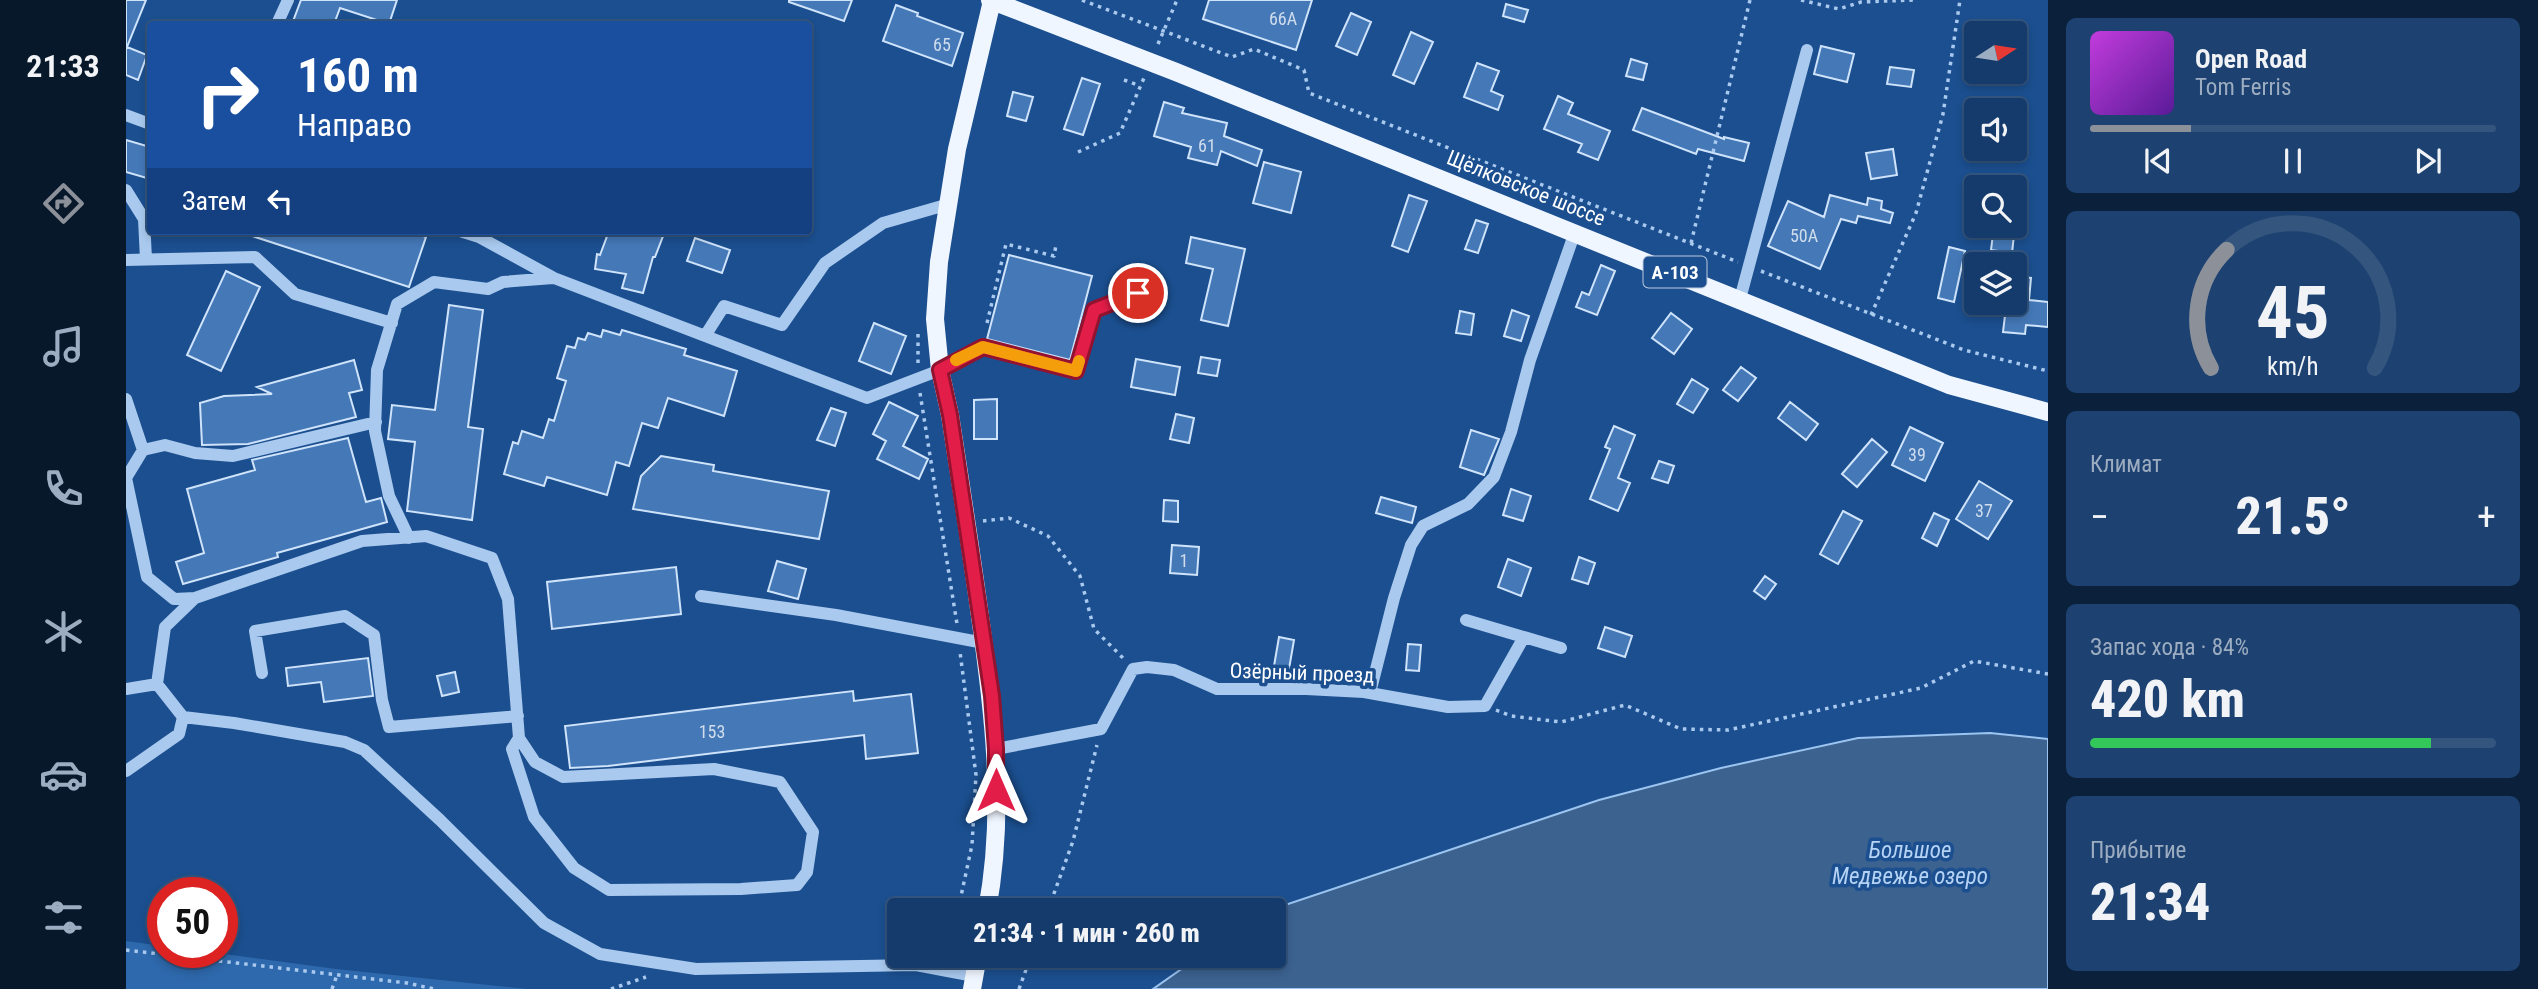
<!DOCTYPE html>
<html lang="ru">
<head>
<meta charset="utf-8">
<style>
  :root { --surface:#143b6b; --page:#1d4271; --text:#f1f3f6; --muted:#9dadc1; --line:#33557e; --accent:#8c9099 }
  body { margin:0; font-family:"Roboto Condensed",sans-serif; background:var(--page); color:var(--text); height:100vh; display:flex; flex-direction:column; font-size:26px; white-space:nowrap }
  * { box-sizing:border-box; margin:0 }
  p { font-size:23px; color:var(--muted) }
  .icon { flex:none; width:38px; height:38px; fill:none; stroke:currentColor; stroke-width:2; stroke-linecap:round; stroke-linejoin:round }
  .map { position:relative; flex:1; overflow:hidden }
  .details { display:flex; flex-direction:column; gap:18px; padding:18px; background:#0b203b; width:490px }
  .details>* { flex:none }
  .guide { position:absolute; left:21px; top:21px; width:665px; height:214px; border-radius:7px; box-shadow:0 4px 10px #0003,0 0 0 2px var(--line); background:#1a4fa0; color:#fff; overflow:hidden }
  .needle { width:46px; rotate:78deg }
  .tools { position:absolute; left:1838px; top:21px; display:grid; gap:14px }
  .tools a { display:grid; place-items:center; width:63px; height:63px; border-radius:7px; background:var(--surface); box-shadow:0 4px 10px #0003,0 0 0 2px var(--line); font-size:35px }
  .speed { position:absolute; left:21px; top:877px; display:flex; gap:14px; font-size:35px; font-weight:700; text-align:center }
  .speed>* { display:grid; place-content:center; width:91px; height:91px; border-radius:50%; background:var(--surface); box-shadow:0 4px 10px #0003,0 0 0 2px var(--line); line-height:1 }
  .speed .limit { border:10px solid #d22; background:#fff; color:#111 }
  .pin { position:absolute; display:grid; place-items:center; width:60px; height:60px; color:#fff; margin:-30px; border:4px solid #fff; border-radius:50%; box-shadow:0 2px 7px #0007 }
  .me { position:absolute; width:77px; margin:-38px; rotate:0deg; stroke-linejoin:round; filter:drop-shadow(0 0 5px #0008) }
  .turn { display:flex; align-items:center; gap:24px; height:147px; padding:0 35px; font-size:32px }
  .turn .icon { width:91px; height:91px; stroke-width:2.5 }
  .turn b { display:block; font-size:49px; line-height:60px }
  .then { display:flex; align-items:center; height:66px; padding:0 35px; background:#0003; gap:14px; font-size:26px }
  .big { font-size:52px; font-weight:800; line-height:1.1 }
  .details .tile { flex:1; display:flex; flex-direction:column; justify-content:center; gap:10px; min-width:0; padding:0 24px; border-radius:10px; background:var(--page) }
  .details .dial { align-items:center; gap:0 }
  .dial svg { height:182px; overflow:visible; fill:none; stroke:var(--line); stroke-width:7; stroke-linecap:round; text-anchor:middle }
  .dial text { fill:var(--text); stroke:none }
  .song { display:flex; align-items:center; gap:21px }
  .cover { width:84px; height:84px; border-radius:10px; background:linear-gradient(135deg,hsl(290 70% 55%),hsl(270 70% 35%)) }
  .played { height:7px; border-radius:4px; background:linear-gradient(90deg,var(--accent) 25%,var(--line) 25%) }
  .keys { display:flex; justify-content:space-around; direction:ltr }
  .heat { display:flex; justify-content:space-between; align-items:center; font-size:38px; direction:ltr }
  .charge { height:10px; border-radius:5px; background:linear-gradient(90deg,#34c759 84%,var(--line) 0) }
  .trip { position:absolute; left:761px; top:898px; width:399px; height:70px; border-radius:7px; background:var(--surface); box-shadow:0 4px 10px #0003,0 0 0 2px var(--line); font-weight:800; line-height:70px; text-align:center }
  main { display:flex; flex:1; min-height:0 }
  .tab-bar { display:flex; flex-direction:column; width:126px; justify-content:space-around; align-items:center; background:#08182b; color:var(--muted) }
  .tab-bar .icon { width:49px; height:49px }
  .tab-bar .on { color:var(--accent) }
  .tab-bar b { font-size:32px; color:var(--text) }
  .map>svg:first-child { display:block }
</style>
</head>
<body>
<main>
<nav class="tab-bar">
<b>21:33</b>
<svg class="icon on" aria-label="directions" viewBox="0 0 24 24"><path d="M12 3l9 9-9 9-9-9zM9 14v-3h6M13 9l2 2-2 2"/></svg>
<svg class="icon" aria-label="music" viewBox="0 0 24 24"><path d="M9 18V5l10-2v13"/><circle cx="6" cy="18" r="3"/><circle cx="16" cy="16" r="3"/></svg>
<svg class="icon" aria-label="phone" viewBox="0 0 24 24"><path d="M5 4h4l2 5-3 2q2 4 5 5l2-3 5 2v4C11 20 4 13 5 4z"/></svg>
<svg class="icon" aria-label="climate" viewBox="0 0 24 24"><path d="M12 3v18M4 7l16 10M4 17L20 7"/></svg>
<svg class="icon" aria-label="car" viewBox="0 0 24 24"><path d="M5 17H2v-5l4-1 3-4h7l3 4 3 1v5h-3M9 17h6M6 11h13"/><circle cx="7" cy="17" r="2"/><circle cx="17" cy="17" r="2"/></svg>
<svg class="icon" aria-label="filters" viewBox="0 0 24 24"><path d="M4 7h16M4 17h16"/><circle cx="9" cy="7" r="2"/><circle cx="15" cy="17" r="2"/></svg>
</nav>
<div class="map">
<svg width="1922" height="989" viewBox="0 0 1922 989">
  <rect width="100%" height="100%" fill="#1b4f8f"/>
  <!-- green -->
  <path fill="#2e69ad" d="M0,941L37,946V952H83L210,969L402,989H0Z"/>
  <!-- water -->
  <path fill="#3c6290" stroke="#9cc4f0" stroke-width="2" d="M1864,733L1922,739V989H1027L1074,956H1148V910H1144L1473,800L1595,768L1732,738Z"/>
  <!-- building -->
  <path fill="#4478b7" stroke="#cfe3fa" stroke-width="2" d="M0,0H20L1,47L21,55L12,80L0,75Z
    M175,0H271L263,24L214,8L208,24H166Z
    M663,0H726L718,21L663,2Z
    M1083,0H1186L1170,50L1077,19Z
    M1380,4L1402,10L1398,22L1377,16Z
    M770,5L792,13L791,16L837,33L826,66L757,41Z
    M1225,13L1245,22L1231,55L1210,46Z
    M1285,32L1307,42L1288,84L1267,75Z
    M1695,46L1728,54L1721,82L1688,74Z
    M1505,59L1521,64L1517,80L1500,76Z
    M1351,63L1373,71L1365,91L1377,96L1372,110L1338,97Z
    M1764,67L1788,70L1785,87L1761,84Z
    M956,78L974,84L957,135L938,129Z
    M887,92L907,97L900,121L881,116Z
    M1432,96L1447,103L1442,114L1484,131L1472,160L1452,152L1456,144L1418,129Z
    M1038,102L1058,108L1056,113L1101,123L1098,136L1136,150L1131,166L1095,151L1091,165L1062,158L1065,147L1028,136Z
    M1516,108L1598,139V137L1623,143L1618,161L1572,149L1570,154L1507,130Z
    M0,140L24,147V179L0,172Z
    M1767,149L1771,175L1745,179L1740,153Z
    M1138,162L1175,172L1165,213L1127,203Z
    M1283,195L1301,201L1282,252L1266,246Z
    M1704,195L1741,205L1742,198L1756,201L1755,209L1767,213L1764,223L1732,216L1730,223L1715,219L1694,269L1642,246L1662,201L1698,217Z
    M1350,220L1362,224L1352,253L1339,249Z
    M1868,226H1889L1886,253L1865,250Z
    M121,231H283L300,237L283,287L120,234Z
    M483,231H539L529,257H527L517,293L496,288L500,274L469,269L471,254L474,255Z
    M1065,237L1119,249L1102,326L1075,320L1087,269L1060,263Z
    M569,238L604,250L596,273L561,261Z
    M1823,247L1839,251L1828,302L1812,298Z
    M883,255L966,276L944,360L861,339Z
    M1475,265L1489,271L1471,315L1450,307L1456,292L1463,295Z
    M100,271L134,287L95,371L61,355Z
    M1888,276L1905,278L1903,300L1922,302V327L1900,325L1899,334L1877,332L1880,307L1888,308Z
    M323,305L357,310L342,427L357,429L346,520L281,511L289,442L262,439L266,405L309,410Z
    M1386,310L1403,316L1395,341L1378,336Z
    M1334,311L1348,314L1345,335L1330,333Z
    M1545,313L1566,329L1548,354L1526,338Z
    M748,323L780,336L765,374L733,361Z
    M477,330L494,335L496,330L560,349L558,355L611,371L598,416L542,398L532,428L516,423L503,466L490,462L481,495L421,477L418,486L378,474L387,442L392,444L396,431L417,438L423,419L428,421L440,381L431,378L441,346L449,348L452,338L459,340L462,333L475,337Z
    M1075,357L1094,360L1091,376L1072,373Z
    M1010,359L1054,367L1049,395L1005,387Z
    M228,360L236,390L223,393L230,417L122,444L76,445L74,403L98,396L146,394L131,387Z
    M1615,367L1630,378L1612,401L1597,390Z
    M1566,379L1582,389L1567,413L1551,404Z
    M871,399V439H848V400Z
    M763,402L792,416L777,446L802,459L793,479L751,459L760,441L747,434Z
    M1664,402L1692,424L1680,440L1652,418Z
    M705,408L720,413L709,446L691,440Z
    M1050,414L1068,418L1063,443L1044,439Z
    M1488,426L1509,435L1492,478L1504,483L1492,511L1464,499L1484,449L1479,447Z
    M1784,427L1817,443L1799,481L1766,465Z
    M1345,430L1373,439L1358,475L1334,467Z
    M222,438L240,502L255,498L261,522L151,553L152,557L57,584L50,562L78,553L61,489L129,470L126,460Z
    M1746,439L1761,452L1731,487L1716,474Z
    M535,456L588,465L587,471L703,491L693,539L507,509L515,476Z
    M1533,461L1548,466L1542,483L1526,478Z
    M1853,481L1886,501L1862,539L1830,519Z
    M1385,489L1405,496L1397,521L1377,515Z
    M1255,497L1290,507L1286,523L1250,513Z
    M1038,500L1052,501V522L1037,521Z
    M1717,511L1736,521L1712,564L1694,554Z
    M1808,513L1823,520L1811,546L1796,538Z
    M1046,545L1073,547L1071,575L1044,573Z
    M1453,557L1469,563L1462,584L1446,579Z
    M1382,559L1405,568L1395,596L1372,587Z
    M651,561L680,569L672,599L642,591Z
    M550,567L555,614L426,629L421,582Z
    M1639,576L1650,584L1639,599L1628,591Z
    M1479,627L1506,636L1499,657L1472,648Z
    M1153,637L1168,640L1163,669L1148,666Z
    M1282,644L1295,645L1293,671L1280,670Z
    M242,658L247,696L198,702L195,682L162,686L160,668Z
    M329,672L333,692L316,696L311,676Z
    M727,691L728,701L785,694L792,753L740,759L738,735L482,766L444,768L439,726Z"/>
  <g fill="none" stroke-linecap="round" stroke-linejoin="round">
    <!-- path -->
    <path stroke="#a9c9ee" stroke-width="3.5" stroke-dasharray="3.5 5" stroke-linecap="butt" d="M956,0L1106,57L1128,49L1178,70L1183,93L1612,262
      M1675,0L1713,9L1735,2L1787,0
      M1032,44L1051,0
      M998,80L1014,86
      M952,152L994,133L1018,78
      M1565,243L1624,0
      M1635,271L1838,350L1922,371
      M1745,315L1790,213L1817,114L1834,0
      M861,323L880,244L928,256L930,245
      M792,334V364
      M794,393L831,624
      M857,521L883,518L922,536L954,576L968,629L997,658
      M1370,710L1385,716L1435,722L1499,705L1555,729L1602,730L1795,688L1848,661L1922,674
      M832,910L846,845L850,775L834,652
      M922,910L947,841L971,745
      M0,950L281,983L308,989
      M206,989L211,975
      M485,989L520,977
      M893,989L905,956"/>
    <!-- minor -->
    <path stroke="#a9c9ee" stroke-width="12" d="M151,24L162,0
      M0,115L24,124
      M0,190L18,219L20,259
      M334,231L353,237L428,278L741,398L814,370L857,347L950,371L968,310L1012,293
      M0,260L129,257L169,294L266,323
      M1614,299L1681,50
      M579,336L598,306L656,325L699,263L757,223L823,204
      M0,399L17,450
      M283,538L263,496L249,431L251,370L271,304L308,282L362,289L377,282L427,278
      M575,596L710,615L858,643
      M69,598L48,599L21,577L0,478L17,450L39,445L69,453L107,456L250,422
      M1340,620L1435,648
      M136,673L129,631L219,616L248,635L256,700L263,727L392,716
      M0,689L31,684
      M1238,692L1246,685L1268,598L1285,545L1297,526L1342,504L1368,477L1385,432L1404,360L1449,232
      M393,738L386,749L408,817L448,868L483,890L615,889L671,885L681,872L687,832L654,782L588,769L437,777L409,762L393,738L382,599L366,558L300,536L236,541L69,598L39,627L31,684L57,717L108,723L219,742L238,750L314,820L418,923L474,954L570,969L790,965L848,976
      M870,749L975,729L1007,669L1021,667L1048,670L1091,689H1180L1238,692L1322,707L1359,706L1398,637
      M0,771L53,734L57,717"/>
    <!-- major -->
    <path stroke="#f0f6ff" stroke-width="18" d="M864,0L1050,72L1823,385L1922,412
      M861,910C880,810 867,708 853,609C844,544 834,479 824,415L814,370L809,319L813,262L831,149L866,1
      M846,989L852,956"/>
  </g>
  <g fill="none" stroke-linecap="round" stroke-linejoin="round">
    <!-- route casing -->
    <g stroke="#92132f" stroke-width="18">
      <path id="route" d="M870,790V749L866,696L824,415L814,370L857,347L950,371L968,310L1012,293"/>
    </g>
    <!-- route -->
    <use href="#route" stroke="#e11d48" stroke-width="12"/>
    <!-- slow -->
    <path stroke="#f59e0b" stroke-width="12" d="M830,360L857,347L950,371L953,361"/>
  </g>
  <g text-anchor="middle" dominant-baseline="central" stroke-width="7" stroke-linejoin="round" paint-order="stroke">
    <!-- number labels -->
    <g font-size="18" fill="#d0dded">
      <text x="1157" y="18">66А</text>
      <text x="816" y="44">65</text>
      <text x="1081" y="145">61</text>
      <text x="1678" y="235">50А</text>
      <text x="1791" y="454">39</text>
      <text x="1858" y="510">37</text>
      <text x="1058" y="560">1</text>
      <text x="586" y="731">153</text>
    </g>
    <!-- shield labels -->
    <rect fill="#1b4f8f" stroke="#bbcadd" stroke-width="2" x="1517.5" y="256.5" width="63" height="31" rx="5"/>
    <g font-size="19" font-weight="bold" fill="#fff">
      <text x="1549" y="272">А-103</text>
    </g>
    <!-- street labels -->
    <g font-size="21" fill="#fff" stroke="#1b4f8f">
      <text transform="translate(1400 188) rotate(22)">Щёлковское шоссе</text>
      <text transform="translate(1176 673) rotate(2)">Озёрный проезд</text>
    </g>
    <!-- water labels -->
    <g font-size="23" font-style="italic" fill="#b5d3f5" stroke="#1b4f8f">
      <text x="1784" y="850">Большое<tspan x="1784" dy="26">Медвежье озеро</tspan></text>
    </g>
  </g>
</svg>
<div class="tools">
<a><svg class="needle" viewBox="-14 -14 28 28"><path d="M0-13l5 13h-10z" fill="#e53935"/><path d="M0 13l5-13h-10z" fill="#9dadc1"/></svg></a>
<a><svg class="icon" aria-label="sound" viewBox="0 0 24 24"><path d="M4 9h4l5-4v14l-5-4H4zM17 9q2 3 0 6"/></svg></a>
<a><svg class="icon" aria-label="search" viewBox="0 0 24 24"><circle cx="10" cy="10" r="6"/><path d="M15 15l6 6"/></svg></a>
<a><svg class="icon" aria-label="layers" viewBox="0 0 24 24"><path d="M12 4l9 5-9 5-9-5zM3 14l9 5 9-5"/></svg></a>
</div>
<div class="speed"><div class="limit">50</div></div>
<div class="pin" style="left:1012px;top:293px;background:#d93025"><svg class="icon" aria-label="arrive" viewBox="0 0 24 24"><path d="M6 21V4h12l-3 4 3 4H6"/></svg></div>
<svg class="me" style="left:870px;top:790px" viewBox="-20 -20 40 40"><path d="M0-17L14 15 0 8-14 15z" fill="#e11d48" stroke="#fff" stroke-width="4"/></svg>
<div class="trip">21:34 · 1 мин · 260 m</div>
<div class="guide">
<div class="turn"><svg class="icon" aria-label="right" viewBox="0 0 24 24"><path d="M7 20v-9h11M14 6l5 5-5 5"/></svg><div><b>160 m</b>Направо</div></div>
<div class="then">Затем<svg class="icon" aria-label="left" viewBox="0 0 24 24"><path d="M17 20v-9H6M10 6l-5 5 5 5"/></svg></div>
</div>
</div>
<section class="details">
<div class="tile">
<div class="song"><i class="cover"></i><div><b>Open Road</b><p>Tom Ferris</p></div></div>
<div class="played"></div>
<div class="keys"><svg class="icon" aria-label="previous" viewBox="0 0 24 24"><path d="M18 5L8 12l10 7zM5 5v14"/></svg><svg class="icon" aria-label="pause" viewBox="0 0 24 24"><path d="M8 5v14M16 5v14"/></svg><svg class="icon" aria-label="next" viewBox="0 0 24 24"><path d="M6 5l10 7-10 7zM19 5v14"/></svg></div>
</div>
<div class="tile dial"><svg viewBox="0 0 100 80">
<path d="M14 69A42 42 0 1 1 86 69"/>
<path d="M14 69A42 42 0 0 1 21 17" stroke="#8c9099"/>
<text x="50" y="56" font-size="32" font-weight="700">45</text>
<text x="50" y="72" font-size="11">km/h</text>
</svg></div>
<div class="tile"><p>Климат</p>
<div class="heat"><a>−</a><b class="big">21.5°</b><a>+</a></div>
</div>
<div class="tile"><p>Запас хода · 84%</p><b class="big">420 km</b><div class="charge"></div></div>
<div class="tile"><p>Прибытие</p><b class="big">21:34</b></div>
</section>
</main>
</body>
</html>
